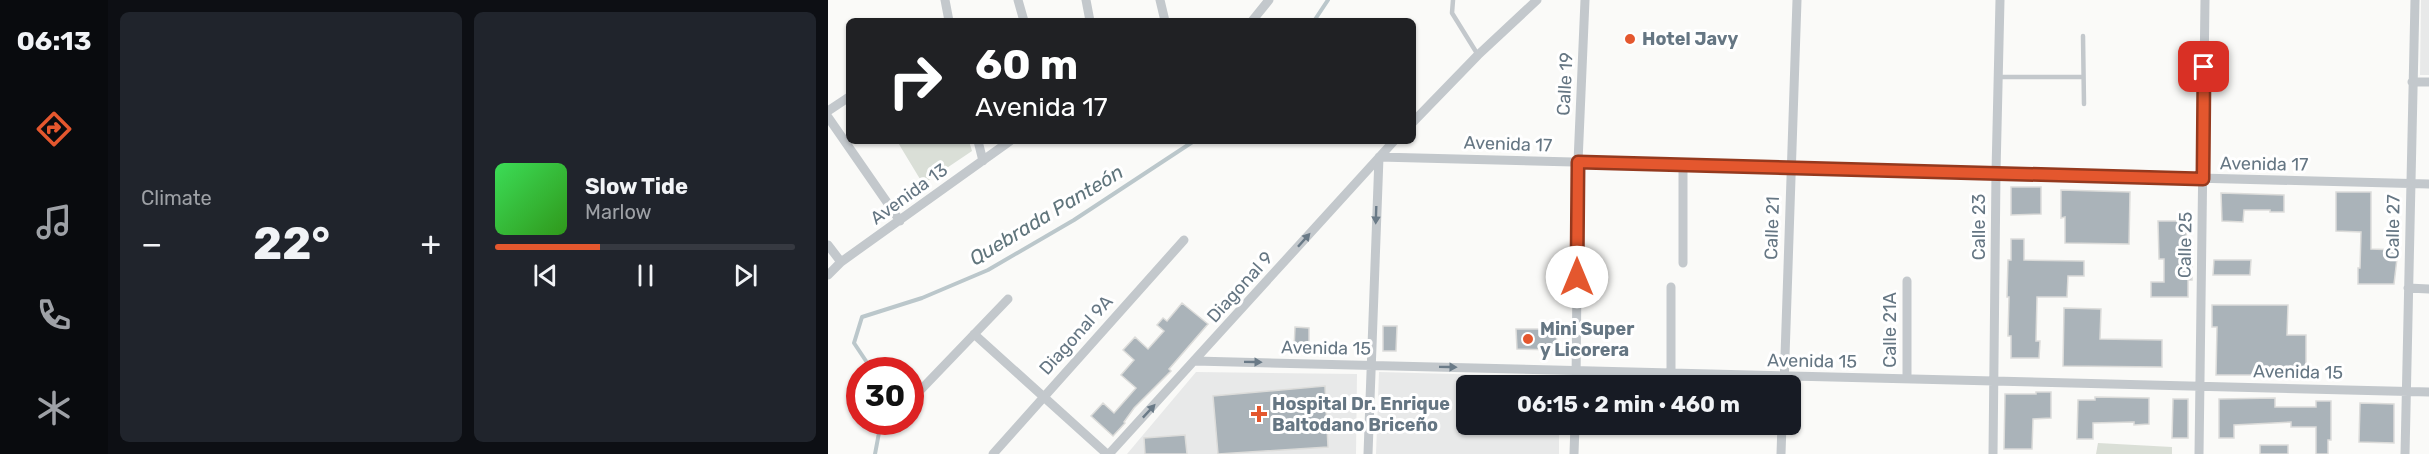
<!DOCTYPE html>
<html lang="en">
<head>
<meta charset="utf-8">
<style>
  :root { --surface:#171b24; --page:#20242c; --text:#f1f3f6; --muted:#9ea1a6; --line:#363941; --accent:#e4572e }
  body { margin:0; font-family:Rubik,sans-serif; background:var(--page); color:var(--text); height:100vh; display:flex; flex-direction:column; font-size:22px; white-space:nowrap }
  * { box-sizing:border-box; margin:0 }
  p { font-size:20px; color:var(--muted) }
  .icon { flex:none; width:33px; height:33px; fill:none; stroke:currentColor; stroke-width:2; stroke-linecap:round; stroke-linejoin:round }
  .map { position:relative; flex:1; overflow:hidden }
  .details { display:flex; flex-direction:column; gap:12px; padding:12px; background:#0d0f14; width:720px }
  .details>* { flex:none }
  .guide { position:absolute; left:18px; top:18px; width:570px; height:126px; border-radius:9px; box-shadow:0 2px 4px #0004; background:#202124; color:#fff; overflow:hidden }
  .speed { position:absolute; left:18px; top:357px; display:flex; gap:12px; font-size:30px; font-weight:700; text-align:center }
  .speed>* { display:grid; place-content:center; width:78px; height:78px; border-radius:50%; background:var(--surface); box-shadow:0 2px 4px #0004; line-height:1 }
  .speed .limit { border:9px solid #d22; background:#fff; color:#111 }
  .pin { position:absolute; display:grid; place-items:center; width:51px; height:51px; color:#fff; margin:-26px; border-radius:12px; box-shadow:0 3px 9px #0006 }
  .me { position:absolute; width:66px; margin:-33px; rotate:0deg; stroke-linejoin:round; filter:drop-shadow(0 0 4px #0008) }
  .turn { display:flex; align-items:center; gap:21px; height:126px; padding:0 30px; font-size:27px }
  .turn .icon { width:78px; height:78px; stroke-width:2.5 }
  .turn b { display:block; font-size:42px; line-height:51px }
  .big { font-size:45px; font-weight:700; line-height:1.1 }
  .details .card { flex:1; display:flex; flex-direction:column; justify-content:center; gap:9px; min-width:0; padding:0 21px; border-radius:9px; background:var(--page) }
  .song { display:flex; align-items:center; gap:18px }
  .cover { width:72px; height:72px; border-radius:9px; background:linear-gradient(135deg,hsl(130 70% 55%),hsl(110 70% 35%)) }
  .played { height:6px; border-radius:3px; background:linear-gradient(90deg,var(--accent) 35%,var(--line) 35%) }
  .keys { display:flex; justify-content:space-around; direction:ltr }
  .heat { display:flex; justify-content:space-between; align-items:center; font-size:33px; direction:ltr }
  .details .tiles { flex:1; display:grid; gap:12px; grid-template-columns:repeat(2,1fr) }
  .trip { position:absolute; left:628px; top:375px; width:345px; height:60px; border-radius:9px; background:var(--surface); box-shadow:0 2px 4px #0004; font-weight:700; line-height:60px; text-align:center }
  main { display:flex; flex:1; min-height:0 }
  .tabs { display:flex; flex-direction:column; width:108px; justify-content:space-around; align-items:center; background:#090b0e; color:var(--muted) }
  .tabs .icon { width:42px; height:42px }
  .tabs .selected { color:var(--accent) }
  .tabs b { font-size:27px; color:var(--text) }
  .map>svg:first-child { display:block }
</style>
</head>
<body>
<main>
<nav class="tabs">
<b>06:13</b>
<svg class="icon selected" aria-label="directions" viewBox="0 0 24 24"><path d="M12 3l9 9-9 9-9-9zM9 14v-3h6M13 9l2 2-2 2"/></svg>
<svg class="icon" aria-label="music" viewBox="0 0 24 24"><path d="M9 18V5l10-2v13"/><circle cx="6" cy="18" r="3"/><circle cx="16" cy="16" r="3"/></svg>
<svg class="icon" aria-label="phone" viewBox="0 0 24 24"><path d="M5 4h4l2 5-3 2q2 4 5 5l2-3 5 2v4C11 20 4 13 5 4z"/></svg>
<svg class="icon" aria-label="climate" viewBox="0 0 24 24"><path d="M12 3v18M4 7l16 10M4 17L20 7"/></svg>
</nav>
<section class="details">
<div class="tiles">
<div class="card"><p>Climate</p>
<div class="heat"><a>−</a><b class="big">22°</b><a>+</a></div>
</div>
<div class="card">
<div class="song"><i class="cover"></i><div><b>Slow Tide</b><p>Marlow</p></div></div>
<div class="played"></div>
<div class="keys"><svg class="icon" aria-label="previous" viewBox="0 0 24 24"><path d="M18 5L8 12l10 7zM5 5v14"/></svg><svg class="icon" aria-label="pause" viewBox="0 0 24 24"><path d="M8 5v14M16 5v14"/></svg><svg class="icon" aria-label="next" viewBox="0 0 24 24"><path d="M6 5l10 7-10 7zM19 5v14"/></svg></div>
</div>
</div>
</section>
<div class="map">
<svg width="1601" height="454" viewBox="0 0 1601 454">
  <rect width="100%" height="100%" fill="#fafaf8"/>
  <!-- built -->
  <path fill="#e8e9e9" d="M1593,0H1601V75H1592Z
    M368,372L529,374L528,454H299Z
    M551,372L732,377V385L639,386V424L731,425V454H548Z"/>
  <!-- green -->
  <path fill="#dadfd7" d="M69,141H141L144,151L95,184Z
    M1270,443L1344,447V454H1268Z"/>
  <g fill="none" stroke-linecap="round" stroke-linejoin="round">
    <!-- stream -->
    <path stroke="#bbc7cb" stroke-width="4" d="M486,21L500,0
      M44,370L26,343L34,317L94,298L160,270L246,220L366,141
      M47,454L53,422"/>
  </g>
  <!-- building -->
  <path fill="#aab3b9" stroke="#dcdcda" stroke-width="1.5" d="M1183,187H1213V214L1183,215Z
    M1233,190L1302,192L1301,244L1237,243V217L1233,218Z
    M1508,192H1543V249L1570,250L1566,284H1530V268H1532L1533,232L1508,231Z
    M1393,193L1456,195V212H1442V210H1416L1415,222L1394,221Z
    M1330,221H1358L1359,264H1364V280H1360V297H1323V282H1336V259H1331Z
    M1183,239H1196V260L1256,261V276H1240L1239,297H1209L1208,341H1212L1211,358H1183V336H1180L1181,297H1179L1180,260H1183Z
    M1386,260H1423L1422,275H1385Z
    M354,303L380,324L341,369L343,371L306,408L296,422L297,423L285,436L263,416L275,403L286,413L308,388L293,375L306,360L295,350L307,337L320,349L336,331L329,325L335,318L339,321Z
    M1384,305H1460L1459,335H1478V375H1388L1389,327H1384Z
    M1236,308L1273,309L1272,339L1334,340V367L1235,366Z
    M555,326H569L568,351H555Z
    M467,327L481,328V350H466Z
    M688,329H729L728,350L689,349Z
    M497,386L500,447L390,454L385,396Z
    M1208,392H1223V418L1205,419L1204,449H1176L1177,394H1208Z
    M1267,397L1321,398V424L1306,425V422L1265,423V439H1249L1250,400H1267Z
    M1447,398V407H1488V401H1503V440H1500V454H1488V427H1463V422L1406,425V438H1391V399Z
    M1345,399H1360V438H1344Z
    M1532,403L1566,404V443L1531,442Z
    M357,435L359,454H317L316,438Z
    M1432,445H1460V454H1432Z"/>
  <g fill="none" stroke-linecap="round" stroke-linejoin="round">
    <!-- lane -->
    <path stroke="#c3c8cc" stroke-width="4.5" d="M625,0L624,13L650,55
      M1255,36L1256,104
      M1170,77H1255"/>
    <!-- street -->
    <path stroke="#c3c8cc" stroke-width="9" d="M117,0L121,21
      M190,0L196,21
      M258,0L262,21
      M332,0L337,21
      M424,21L441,0
      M1584,82H1601
      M0,111L21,97
      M0,117L72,221
      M585,122L650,55L709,0
      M150,141L155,161
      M551,157L1601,184
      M855,165V263
      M0,245L13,262
      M0,275L13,262L182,141
      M1079,281V379
      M843,287V373
      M1580,288L1601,289
      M146,334L279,454
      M367,361C778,370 1190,383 1601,392
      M748,386L750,162L757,0
      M956,386L969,0
      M82,401L180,299
      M165,454L356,240
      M281,454L566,141
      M540,454L551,157
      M746,454L747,424
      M953,454L954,424
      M1165,454L1168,172L1172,0
      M1371,454L1377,0
      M1577,454L1587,0"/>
  </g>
  <!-- one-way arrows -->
  <defs><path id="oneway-solid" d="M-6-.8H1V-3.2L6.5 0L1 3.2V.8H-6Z" transform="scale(1.5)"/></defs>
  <g fill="#6a7a87">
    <use href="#oneway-solid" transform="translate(548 215) rotate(92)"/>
    <use href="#oneway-solid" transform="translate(476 240) rotate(-48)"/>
    <use href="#oneway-solid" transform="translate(425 362) rotate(1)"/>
    <use href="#oneway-solid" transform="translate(620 367) rotate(1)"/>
    <use href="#oneway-solid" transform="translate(321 411) rotate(-47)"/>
  </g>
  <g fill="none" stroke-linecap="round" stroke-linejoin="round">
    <!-- route casing -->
    <g stroke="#94391e" stroke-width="15">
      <path id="route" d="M749,277L750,162L1375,179L1376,67"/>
    </g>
    <!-- route -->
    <use href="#route" stroke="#e4572e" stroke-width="10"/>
  </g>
  <!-- markers -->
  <g fill="#e4572e" stroke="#fff" stroke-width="2">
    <circle cx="802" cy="39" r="6"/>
    <circle cx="700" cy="339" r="6"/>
    <path d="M428 405h6v6h6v6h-6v6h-6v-6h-6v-6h6z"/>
  </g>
  <g text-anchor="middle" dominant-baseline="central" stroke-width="6" stroke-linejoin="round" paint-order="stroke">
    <!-- poi labels -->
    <g font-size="18" font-weight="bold" fill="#657683" stroke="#fff" text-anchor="start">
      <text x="814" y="39">Hotel Javy</text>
      <text x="712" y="329">Mini Super<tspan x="712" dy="21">y Licorera</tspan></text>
      <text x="444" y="404">Hospital Dr. Enrique<tspan x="444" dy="21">Baltodano Briceño</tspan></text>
    </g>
    <!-- street labels -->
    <g font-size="18" fill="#657683" stroke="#fff">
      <text transform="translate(737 84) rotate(-87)">Calle 19</text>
      <text transform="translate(680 144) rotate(2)">Avenida 17</text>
      <text transform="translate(1436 164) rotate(1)">Avenida 17</text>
      <text transform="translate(81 194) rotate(-36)">Avenida 13</text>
      <text transform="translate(1151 227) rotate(-90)">Calle 23</text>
      <text transform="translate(1565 227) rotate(-89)">Calle 27</text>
      <text transform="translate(944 228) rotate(-88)">Calle 21</text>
      <text transform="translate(1357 245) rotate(-89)">Calle 25</text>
      <text transform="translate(412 287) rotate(-48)">Diagonal 9</text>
      <text transform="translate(1062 330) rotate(-90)">Calle 21A</text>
      <text transform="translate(248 335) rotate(-48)">Diagonal 9A</text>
      <text transform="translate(498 348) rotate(1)">Avenida 15</text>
      <text transform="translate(984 361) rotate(1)">Avenida 15</text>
      <text transform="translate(1470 372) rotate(1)">Avenida 15</text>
    </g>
    <!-- water labels -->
    <g font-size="20" font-style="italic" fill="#60757c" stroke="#fff">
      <text transform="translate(218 215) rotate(-31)">Quebrada Panteón</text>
    </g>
  </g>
</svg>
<div class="speed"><div class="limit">30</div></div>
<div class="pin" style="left:1376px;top:67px;background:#d93025"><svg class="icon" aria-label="arrive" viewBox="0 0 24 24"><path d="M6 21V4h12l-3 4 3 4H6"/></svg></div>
<svg class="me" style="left:749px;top:277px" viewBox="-20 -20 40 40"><circle r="19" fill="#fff"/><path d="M0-13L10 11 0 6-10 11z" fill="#e4572e"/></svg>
<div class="trip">06:15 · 2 min · 460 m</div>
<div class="guide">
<div class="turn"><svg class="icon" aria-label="right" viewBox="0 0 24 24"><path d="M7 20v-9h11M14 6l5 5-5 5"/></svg><div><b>60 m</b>Avenida 17</div></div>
</div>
</div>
</main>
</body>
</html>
